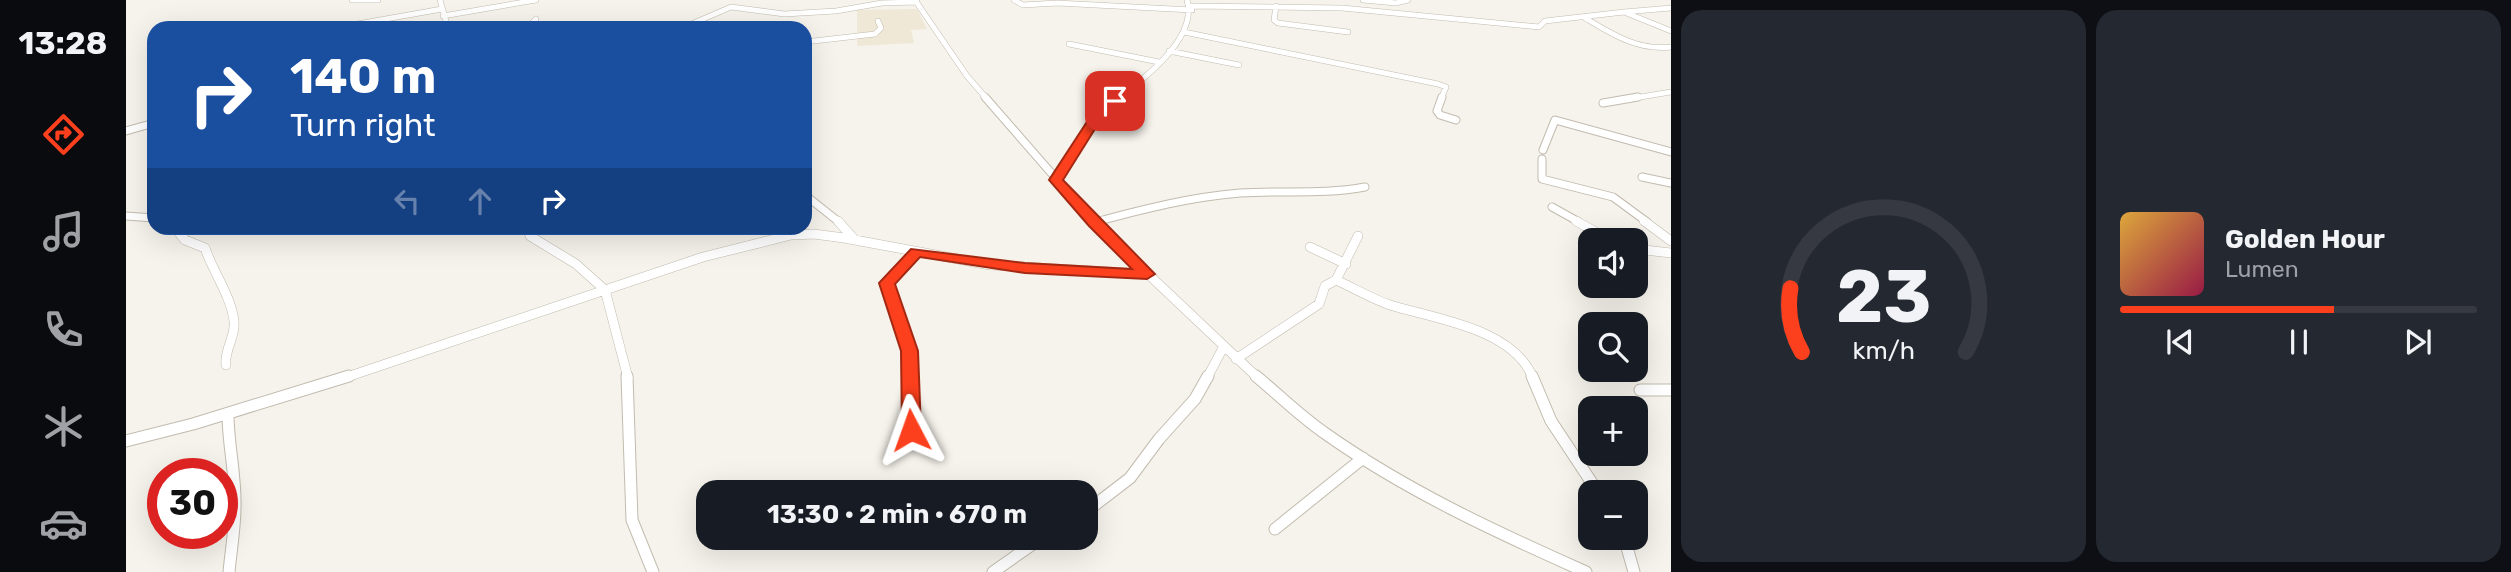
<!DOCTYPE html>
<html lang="en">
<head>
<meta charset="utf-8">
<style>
  :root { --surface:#171b24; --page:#242831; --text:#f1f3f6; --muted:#9ea1a6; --line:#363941; --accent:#fc3f1d }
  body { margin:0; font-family:Rubik,sans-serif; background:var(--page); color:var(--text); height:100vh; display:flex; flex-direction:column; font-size:26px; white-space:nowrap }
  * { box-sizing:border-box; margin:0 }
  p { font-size:23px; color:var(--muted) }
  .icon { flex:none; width:38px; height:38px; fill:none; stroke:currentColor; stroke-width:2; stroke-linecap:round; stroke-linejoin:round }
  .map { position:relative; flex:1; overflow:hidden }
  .side { display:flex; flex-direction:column; gap:10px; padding:10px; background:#0d0f14; width:840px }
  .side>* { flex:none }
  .hud { position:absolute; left:21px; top:21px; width:665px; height:214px; border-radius:21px; box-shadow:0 7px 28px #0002; background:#1a4fa0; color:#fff; overflow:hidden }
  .controls { position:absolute; left:1452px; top:228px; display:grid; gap:14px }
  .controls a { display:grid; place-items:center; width:70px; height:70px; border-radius:14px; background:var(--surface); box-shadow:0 7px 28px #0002; font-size:35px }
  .speed { position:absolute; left:21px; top:458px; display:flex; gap:14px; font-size:35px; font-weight:700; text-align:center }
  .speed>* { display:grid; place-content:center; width:91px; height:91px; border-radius:50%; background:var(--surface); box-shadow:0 7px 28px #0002; line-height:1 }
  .speed .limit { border:10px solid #d22; background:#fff; color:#111 }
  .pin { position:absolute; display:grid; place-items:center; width:60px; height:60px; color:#fff; margin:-30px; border-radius:14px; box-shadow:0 4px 10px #0006 }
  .me { position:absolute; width:77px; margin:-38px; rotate:356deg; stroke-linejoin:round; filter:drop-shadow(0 0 5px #0008) }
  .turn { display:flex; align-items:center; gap:24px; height:147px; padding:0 28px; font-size:32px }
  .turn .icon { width:91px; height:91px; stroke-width:2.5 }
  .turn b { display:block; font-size:49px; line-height:60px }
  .lanes { display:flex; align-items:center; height:66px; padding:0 28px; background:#0003; justify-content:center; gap:35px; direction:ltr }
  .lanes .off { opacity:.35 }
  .side .tile { flex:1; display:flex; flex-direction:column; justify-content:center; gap:10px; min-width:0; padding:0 24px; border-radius:21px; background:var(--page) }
  .side .dial { align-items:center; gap:0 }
  .dial svg { height:182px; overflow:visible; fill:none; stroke:var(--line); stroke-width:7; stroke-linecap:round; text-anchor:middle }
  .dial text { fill:var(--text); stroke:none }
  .song { display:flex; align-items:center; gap:21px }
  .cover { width:84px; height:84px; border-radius:10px; background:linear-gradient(135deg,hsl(40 70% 55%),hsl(340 70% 35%)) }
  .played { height:7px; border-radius:4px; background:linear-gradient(90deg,var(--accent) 60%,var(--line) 60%) }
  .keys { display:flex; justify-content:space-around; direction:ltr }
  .side .tiles { flex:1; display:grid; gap:10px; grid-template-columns:repeat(2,1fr) }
  .trip { position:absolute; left:570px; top:480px; width:402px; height:70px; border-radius:21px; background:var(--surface); box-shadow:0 7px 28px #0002; font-weight:700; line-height:70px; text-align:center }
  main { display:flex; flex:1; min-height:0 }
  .dock { display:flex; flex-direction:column; width:126px; justify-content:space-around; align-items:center; background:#090b0e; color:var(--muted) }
  .dock .icon { width:49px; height:49px }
  .dock .on { color:var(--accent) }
  .dock b { font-size:32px; color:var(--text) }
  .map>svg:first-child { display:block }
</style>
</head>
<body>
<main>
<nav class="dock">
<b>13:28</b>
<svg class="icon on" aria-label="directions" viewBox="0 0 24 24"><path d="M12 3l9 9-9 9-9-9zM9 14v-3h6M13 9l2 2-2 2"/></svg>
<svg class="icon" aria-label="music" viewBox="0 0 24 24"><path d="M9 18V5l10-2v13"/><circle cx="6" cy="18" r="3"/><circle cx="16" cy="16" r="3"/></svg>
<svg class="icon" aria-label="phone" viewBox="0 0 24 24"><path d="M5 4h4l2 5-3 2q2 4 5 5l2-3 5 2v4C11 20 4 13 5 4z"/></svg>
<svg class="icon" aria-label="climate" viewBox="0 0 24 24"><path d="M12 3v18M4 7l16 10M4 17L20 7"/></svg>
<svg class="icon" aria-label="car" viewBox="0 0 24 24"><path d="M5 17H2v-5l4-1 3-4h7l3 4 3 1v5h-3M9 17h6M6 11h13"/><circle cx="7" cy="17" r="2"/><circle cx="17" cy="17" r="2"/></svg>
</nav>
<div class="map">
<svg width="1545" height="572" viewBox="0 0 1545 572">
  <rect width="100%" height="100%" fill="#f6f3ec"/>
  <!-- education -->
  <path fill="#efe8d6" d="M791,9L801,29L785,30L788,43L731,46V10Z"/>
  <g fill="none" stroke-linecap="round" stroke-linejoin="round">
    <!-- street-far3 casing -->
    <g stroke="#c2bbae" stroke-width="6">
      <path id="street-far3" d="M226,0H252
        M314,0L322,28
        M789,0L841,76L861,99
        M888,0L897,5L931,3L1066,10
        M1237,0L1270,3L1282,0
        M1065,6L1216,8L1413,27L1419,21L1498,12
        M1150,6L1148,20L1152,23L1222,32
        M1545,8L1498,12L1545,31
        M317,16L410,0
        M1459,18C1486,34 1512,51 1545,47
        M209,28L316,9
        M401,28L410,19
        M556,28L605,7L658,14L710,11L756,3L791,2
        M1058,32L1312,84L1320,87L1315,99
        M679,42L749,34L755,28L752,21
        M943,44L1033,62
        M1043,51L1113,65
        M991,99C1018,79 1072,38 1061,0
        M1502,99L1545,92"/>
    </g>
    <!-- street-far2 casing -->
    <g stroke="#c2bbae" stroke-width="9">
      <path id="street-far2" d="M859,97L968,222
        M1316,97L1311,111L1314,115L1330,120
        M1477,103L1512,97
        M0,131L21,125
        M1417,150L1429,120L1545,152
        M1416,159V179L1487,197L1521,222
        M1516,177L1545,183
        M930,180L968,118L993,97
        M679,195L713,222
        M1426,207L1453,222
        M0,216L28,218
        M970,222C1017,209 1065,197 1114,193C1156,190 1197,195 1239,187"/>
    </g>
    <!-- street-far1 casing -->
    <g stroke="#c2bbae" stroke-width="10">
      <path id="street-far1" d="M712,221L729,240
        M966,221L1132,378
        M1450,221L1484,240
        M1518,221L1545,241
        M968,223L976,221
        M49,228L59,240L79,248C87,272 105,296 108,321C110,337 98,349 100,365
        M402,228L404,236L450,264L479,290L502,378
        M180,229L185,228
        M1184,247L1220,264
        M1510,249L1545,253
        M1210,280L1232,236
        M1110,359L1193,304L1199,286L1210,280C1228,288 1246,299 1264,305C1309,319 1387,328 1407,378
        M218,378L577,257L665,235L688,234L718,238L864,265L1021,274
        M784,378V351L761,283L791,252
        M1081,378L1098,346"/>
    </g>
    <!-- street casing -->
    <g stroke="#c2bbae" stroke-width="13">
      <path id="street" d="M501,376L506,520L527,572
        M784,376L785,430
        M1130,376C1153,395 1175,417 1200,434C1281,491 1370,532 1460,572
        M1406,376L1425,421L1472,492
        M1514,390H1545
        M102,414C102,445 110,475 109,507C109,528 105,550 103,572
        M0,441L67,424L223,376
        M961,511L1004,478L1033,439L1069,399L1082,376
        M1149,529L1237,458
        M1498,537L1508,572
        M867,572L917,537"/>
    </g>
    <!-- street-far3 -->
    <use href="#street-far3" stroke="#fff" stroke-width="5"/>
    <!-- street-far2 -->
    <use href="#street-far2" stroke="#fff" stroke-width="7"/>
    <!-- street-far1 -->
    <use href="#street-far1" stroke="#fff" stroke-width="9"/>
    <!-- street -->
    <use href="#street" stroke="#fff" stroke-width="11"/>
  </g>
  <!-- route -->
  <path fill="#fc3f1d" stroke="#a42913" stroke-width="2" d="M985,99L995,101L979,113L937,180L1029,274L1021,279L899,273L794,257L769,284L792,351L795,430L792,435L785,437L778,435L776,430L775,351L753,283L785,249L899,263L1006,269L963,226L923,180L970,108Z"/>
</svg>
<div class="controls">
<a><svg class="icon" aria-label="sound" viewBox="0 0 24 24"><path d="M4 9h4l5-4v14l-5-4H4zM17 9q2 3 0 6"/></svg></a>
<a><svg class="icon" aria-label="search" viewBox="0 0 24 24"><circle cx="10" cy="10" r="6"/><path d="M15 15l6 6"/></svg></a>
<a>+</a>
<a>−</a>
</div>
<div class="speed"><div class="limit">30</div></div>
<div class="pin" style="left:989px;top:101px;background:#d93025"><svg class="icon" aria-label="arrive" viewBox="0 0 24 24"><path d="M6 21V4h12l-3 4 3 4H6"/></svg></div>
<svg class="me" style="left:785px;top:430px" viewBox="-20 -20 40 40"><path d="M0-17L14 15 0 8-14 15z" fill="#fc3f1d" stroke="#fff" stroke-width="4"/></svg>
<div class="trip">13:30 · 2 min · 670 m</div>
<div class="hud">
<div class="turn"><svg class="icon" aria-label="right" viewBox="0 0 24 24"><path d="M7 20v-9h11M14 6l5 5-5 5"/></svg><div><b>140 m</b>Turn right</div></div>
<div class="lanes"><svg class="icon off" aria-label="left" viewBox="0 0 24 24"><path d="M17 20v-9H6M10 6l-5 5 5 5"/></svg><svg class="icon off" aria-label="ahead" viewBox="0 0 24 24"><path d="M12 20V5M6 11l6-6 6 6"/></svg><svg class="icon" aria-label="right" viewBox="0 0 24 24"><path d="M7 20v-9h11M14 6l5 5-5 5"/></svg></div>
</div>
</div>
<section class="side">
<div class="tiles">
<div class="tile dial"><svg viewBox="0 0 100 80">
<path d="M14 69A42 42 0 1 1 86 69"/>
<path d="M14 69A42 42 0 0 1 9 41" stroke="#fc3f1d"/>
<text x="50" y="56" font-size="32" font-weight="700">23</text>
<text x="50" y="72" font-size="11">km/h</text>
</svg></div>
<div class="tile">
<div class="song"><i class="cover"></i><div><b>Golden Hour</b><p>Lumen</p></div></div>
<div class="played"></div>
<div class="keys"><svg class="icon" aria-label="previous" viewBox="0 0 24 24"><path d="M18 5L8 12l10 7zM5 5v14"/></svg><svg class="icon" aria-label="pause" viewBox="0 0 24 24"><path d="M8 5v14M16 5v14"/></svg><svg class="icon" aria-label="next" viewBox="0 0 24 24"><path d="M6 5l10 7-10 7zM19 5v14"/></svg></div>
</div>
</div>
</section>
</main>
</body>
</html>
